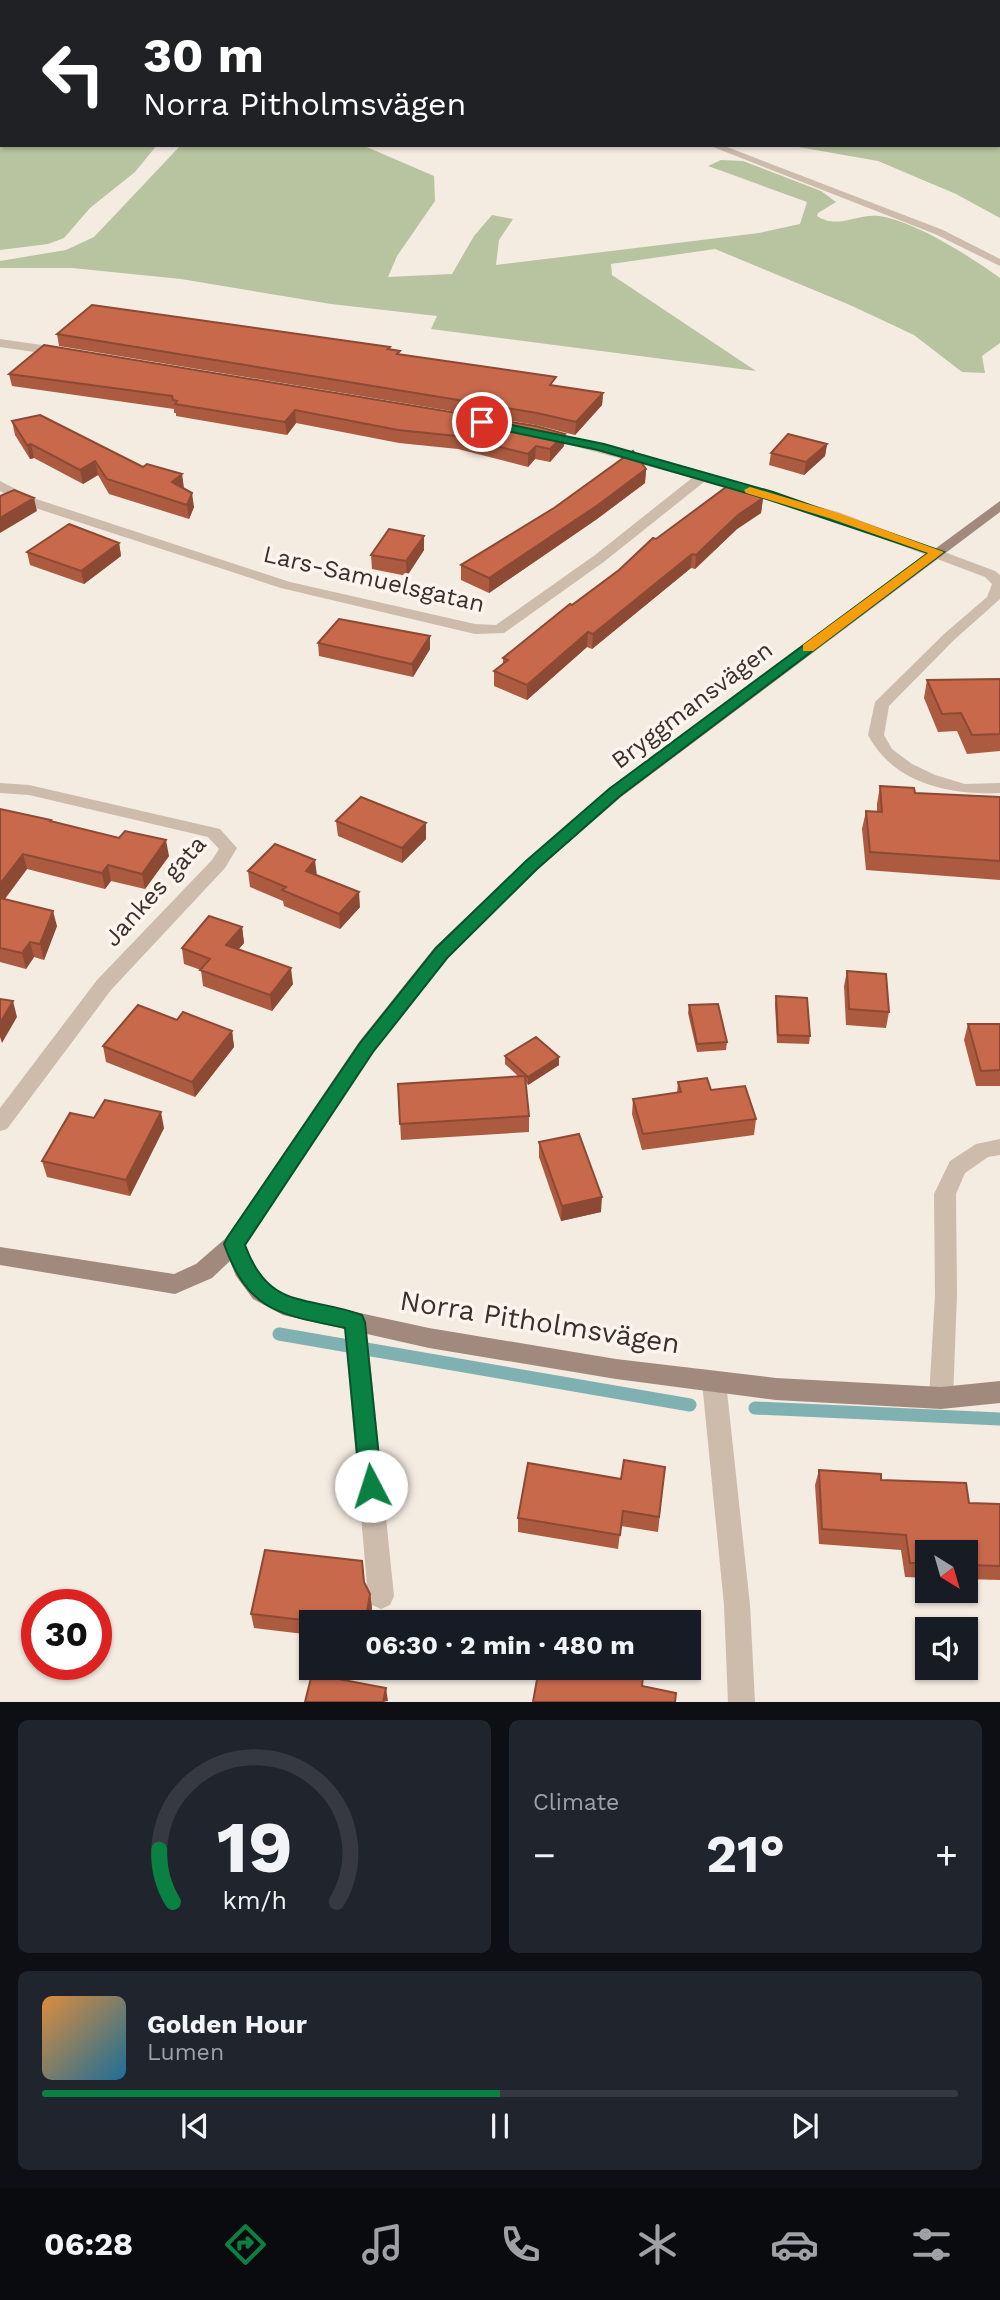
<!DOCTYPE html>
<html lang="en">
<head>
<meta charset="utf-8">
<style>
  :root { --surface:#171b24; --page:#20242c; --text:#f1f3f6; --muted:#9ea1a6; --line:#363941; --accent:#0b8043 }
  body { margin:0; font-family:"Work Sans",sans-serif; background:var(--page); color:var(--text); height:100vh; display:flex; flex-direction:column; font-size:26px; white-space:nowrap }
  * { box-sizing:border-box; margin:0 }
  p { font-size:23px; color:var(--muted) }
  .icon { flex:none; width:38px; height:38px; fill:none; stroke:currentColor; stroke-width:2; stroke-linecap:round; stroke-linejoin:round }
  .map { position:relative; height:1702px; overflow:hidden }
  .sheet { display:flex; flex-direction:column; gap:18px; padding:18px; background:#0d0f14; flex:1 }
  .sheet>* { flex:none }
  .banner { position:absolute; left:0px; top:0px; width:1001px; height:147px; box-shadow:0 2px 5px #0004; background:#202124; color:#fff; overflow:hidden }
  .needle { width:46px; rotate:143deg }
  .controls { position:absolute; left:915px; top:1540px; display:grid; gap:14px }
  .controls a { display:grid; place-items:center; width:63px; height:63px; border-radius:0px; background:var(--surface); box-shadow:0 2px 5px #0004; font-size:35px }
  .speed { position:absolute; left:21px; top:1589px; display:flex; gap:14px; font-size:35px; font-weight:700; text-align:center }
  .speed>* { display:grid; place-content:center; width:91px; height:91px; border-radius:50%; background:var(--surface); box-shadow:0 2px 5px #0004; line-height:1 }
  .speed .limit { border:10px solid #d22; background:#fff; color:#111 }
  .pin { position:absolute; display:grid; place-items:center; width:60px; height:60px; color:#fff; margin:-30px; border:4px solid #fff; border-radius:50%; box-shadow:0 2px 7px #0007 }
  .me { position:absolute; width:77px; margin:-38px; rotate:355deg; stroke-linejoin:round; filter:drop-shadow(0 0 5px #0008) }
  .turn { display:flex; align-items:center; gap:24px; height:147px; padding:0 28px; font-size:32px }
  .turn .icon { width:91px; height:91px; stroke-width:2.5 }
  .turn b { display:block; font-size:49px; line-height:60px }
  .big { font-size:52px; font-weight:700; line-height:1.1 }
  .sheet .tile { flex:1; display:flex; flex-direction:column; justify-content:center; gap:10px; min-width:0; padding:0 24px; border-radius:10px; background:var(--page) }
  .sheet .dial { align-items:center; gap:0 }
  .dial svg { height:182px; overflow:visible; fill:none; stroke:var(--line); stroke-width:7; stroke-linecap:round; text-anchor:middle }
  .dial text { fill:var(--text); stroke:none }
  .song { display:flex; align-items:center; gap:21px }
  .cover { width:84px; height:84px; border-radius:10px; background:linear-gradient(135deg,hsl(30 70% 55%),hsl(200 70% 35%)) }
  .played { height:7px; border-radius:4px; background:linear-gradient(90deg,var(--accent) 50%,var(--line) 50%) }
  .keys { display:flex; justify-content:space-around; direction:ltr }
  .heat { display:flex; justify-content:space-between; align-items:center; font-size:38px; direction:ltr }
  .sheet .tiles { flex:1; display:grid; gap:18px; grid-template-columns:1fr 1fr }
  .tile:last-child { grid-column:span 2 }
  .trip { position:absolute; left:299px; top:1610px; width:402px; height:70px; border-radius:0px; background:var(--surface); box-shadow:0 2px 5px #0004; font-weight:700; line-height:70px; text-align:center }
  .tabs { display:flex; height:112px; justify-content:space-around; align-items:center; background:#090b0e; color:var(--muted) }
  .tabs .icon { width:49px; height:49px }
  .tabs .on { color:var(--accent) }
  .tabs b { font-size:32px; color:var(--text) }
  .map>svg:first-child { display:block }
</style>
</head>
<body>
<div class="map">
<svg width="1000" height="1702" viewBox="0 0 1000 1702">
  <rect width="100%" height="100%" fill="#f4ebe1"/>
  <!-- green -->
  <path fill="#b8c4a0" d="M816,0H1000V218L956,194L878,161L787,145H999V2Z
    M0,44L2,145H157L135,172L90,208L64,238L48,244L0,250Z
    M181,145H362L434,176L435,201L397,256L388,277L452,274L474,236L492,215L513,219L499,240L496,265L759,233L800,224L807,202L708,166L721,160L743,161L821,191L836,202L818,213L817,216C839,230 856,213 879,216C915,221 971,257 1000,278V343L982,356L985,373L962,372L914,335L850,305L715,249L611,264L612,275L756,371L431,329L437,316L331,304L181,279L72,268H0V261L66,250L94,237Z"/>
  <g fill="none" stroke-linecap="round" stroke-linejoin="round">
    <!-- stream -->
    <path stroke="#7fb0b2" stroke-width="13" d="M279,1334L690,1405
      M755,1408L1000,1419"/>
    <!-- street -->
    <path fill="#cdbbac" fill-rule="evenodd" d="M312,0H326L310,2Z
      M331,0H342L344,2H332Z
      M708,145H722L943,230L1000,259V266L935,234Z
      M0,339L62,348L68,352L62,356L0,347Z
      M542,429L838,512L995,571L1000,575V599L954,640L889,706L884,735L892,749L912,764L935,775L965,784L1000,783V793C949,795 894,784 868,735L875,702L944,634L987,597L992,584L985,577L828,518L704,482L605,561L504,633L475,634L281,588L23,504L0,491V481L33,498L290,582L475,624L496,625L595,555L692,478L537,436L536,433Z
      M0,783L29,785L220,829L237,848L225,868L111,990L7,1129L0,1131V1108L97,980L212,860L219,849L208,837L29,795L0,793Z
      M1000,1139V1155L988,1157L965,1173L956,1194L957,1295L953,1398L949,1406L941,1409L933,1406L929,1398L935,1295L934,1194L950,1161L976,1144Z
      M355,1312L363,1315L366,1322L394,1596L390,1605L381,1609L372,1605L368,1596L344,1322L347,1315Z
      M714,1371L722,1375L726,1382L750,1605L755,1702H728L724,1605L702,1382L706,1375Z"/>
    <!-- secondary -->
    <path fill="#a18a7d" fill-rule="evenodd" d="M1000,501V512L621,797L538,869L449,957L373,1052L245,1245L253,1264L269,1285L295,1299L429,1328L616,1359L776,1378L941,1387L1000,1381V1403L941,1409L776,1400L616,1379L429,1348L283,1315L253,1299L236,1276L230,1261L212,1278L175,1294L0,1265V1247L174,1274L196,1264L226,1238L359,1042L435,947L526,861L609,789Z"/>
  </g>
  <!-- wall -->
  <path fill="#ac5a40" d="M57,334L390,349L400,354L555,386L603,393L602,405L575,435L536,425L59,346Z
    M44,345L564,446L550,462L535,459L528,467L458,449L399,443L296,423L287,435L176,416V413H174V409L12,386L9,374Z
    M12,421L143,467L182,474L183,488L194,507L189,519L109,494L98,475L83,484L34,458L30,459L15,435Z
    M827,444L825,456L804,475L769,465L771,453Z
    M646,469L645,483L597,519L489,593L461,580V565Z
    M763,498L761,513L737,529L695,569L691,568L592,649L587,647L527,700L494,686V671L503,664V658L619,570L656,539Z
    M119,543L121,556L84,584L30,565L27,552Z
    M424,550L407,576L372,569L371,555Z
    M430,636V649L413,677L319,656L318,643Z
    M1000,679V751L967,754L957,731L938,732L924,698L927,680Z
    M880,786L915,793L1000,797V880L866,870L862,829L866,811L877,812V804Z
    M0,809L52,822L169,856L145,889L111,881L105,889L27,869L5,899L57,926L44,960L34,957L26,969L0,962Z
    M336,821L426,823V839L402,863L338,836Z
    M248,871L317,875L360,907L340,929L284,906L283,901L250,887Z
    M242,927L244,943L238,950L293,984L272,1011L203,986L201,970L184,964L182,948Z
    M847,971L889,1012L886,1028L846,1025L844,986Z
    M776,996L810,1036L809,1044L777,1043L775,1004Z
    M689,1005L727,1042L726,1050L697,1052L688,1013Z
    M177,1020L232,1031L234,1047L195,1097L106,1062L103,1046Z
    M968,1024H1000V1086H976L964,1040Z
    M505,1056L559,1057V1065L528,1085L526,1082L529,1116V1132L401,1140L398,1084L519,1077L505,1064Z
    M678,1082L756,1119L754,1135L642,1150L632,1114L633,1099L677,1093Z
    M94,1118L164,1128L130,1196L47,1177L42,1161Z
    M539,1142L601,1212L561,1221L539,1157Z
    M665,1467L658,1532L621,1526L618,1549L518,1532V1518L621,1479Z
    M819,1470L969,1503L1000,1504V1580L966,1579V1552H928V1578L905,1577L901,1550L819,1544L815,1485Z
    M364,1583L370,1594L372,1608L369,1622H312V1635L254,1628L251,1614Z"/>
  <!-- shaded-wall -->
  <path fill="#8c4a34" d="M603,393L602,405L575,435L576,422Z
    M295,410L296,423L287,435L285,422Z
    M565,434L564,446L550,462V449Z
    M31,444L34,458L30,459L27,445Z
    M827,444L825,456L804,475L806,462Z
    M536,446L535,459L528,467V454Z
    M95,461L98,475L83,484L80,470Z
    M646,469L645,483L597,519L489,593V578Z
    M182,474L184,488L172,482Z
    M192,493L194,507L189,519L187,505Z
    M34,498L37,511L0,533V518Z
    M763,498L761,513L737,529L695,569L696,555L738,515Z
    M424,536V550L407,576L406,561Z
    M119,543L121,556L84,584L81,571Z
    M692,554L691,568L592,649L593,634Z
    M588,632L587,647L527,700V685Z
    M430,636V649L413,677L412,664Z
    M426,823V839L402,863V848Z
    M166,840L169,856L145,889L142,874Z
    M23,854L27,869L0,905V884Z
    M315,860L317,876L306,871Z
    M108,865L111,881L105,889L102,873Z
    M359,892L360,907L340,929L339,914Z
    M53,911L57,926L44,960L40,944Z
    M242,927L244,943L228,961L226,945Z
    M30,942L34,957L26,969L22,953Z
    M291,968L293,984L272,1011L270,995Z
    M13,1001L17,1017L2,1043L0,1037V1023Z
    M232,1031L234,1047L195,1097L192,1082Z
    M559,1057V1065L528,1085V1077Z
    M161,1112L164,1128L130,1196L126,1180Z
    M602,1197L601,1212L561,1221L562,1206Z
    M370,1594L372,1608L369,1622H365Z
    M386,1688L388,1701L383,1702Z"/>
  <!-- building -->
  <path fill="#c8694b" stroke="#8c4a34" stroke-width="2" d="M517,0H577L575,2H516Z
    M92,305L390,347L388,349L400,351L397,354L556,377L550,385L603,393L576,422L537,413L57,334Z
    M44,345L536,426L565,434L550,449L536,446L528,454L457,436L398,430L295,410L285,422L175,404L177,401L173,400L172,396L9,374Z
    M40,415L143,467L147,464L182,474L172,482L192,493L187,505L107,479L95,461L80,470L31,444L27,445L12,421Z
    M788,434L827,444L806,462L771,453Z
    M633,451L646,469L598,505L489,578L461,565L554,508Z
    M729,485L763,498L738,515L696,555L692,554L593,634L588,632L527,685L494,671L508,660L503,658L570,604L572,605L619,570L653,538L656,539Z
    M14,490L34,498L0,518V496Z
    M69,524L119,543L81,571L27,552Z
    M389,529L424,536L406,561L371,555Z
    M339,619L430,636L412,664L318,643Z
    M1000,679V734L972,735L961,713L942,714L927,680Z
    M880,786L914,788L915,793L1000,797V861L870,852L866,811L882,812Z
    M361,797L426,823L402,848L336,821Z
    M0,809L51,820L50,821L119,838L125,831L166,840L142,874L108,865L102,873L23,854L0,884Z
    M275,844L315,860L306,871L359,892L339,914L282,890L286,887L248,871Z
    M0,898L53,911L40,944L30,942L22,953L0,948Z
    M209,916L242,927L226,945L291,968L270,995L200,970L210,959L182,948Z
    M847,971L886,974L889,1012L849,1009Z
    M776,996L807,998L810,1036L778,1035Z
    M0,999L13,1001L0,1023Z
    M718,1004L727,1042L697,1044L689,1005Z
    M138,1005L177,1020L183,1012L232,1031L192,1082L103,1046Z
    M968,1024H1000V1070L981,1071Z
    M536,1037L559,1057L528,1077L505,1056Z
    M525,1076L529,1116L400,1124L398,1084Z
    M707,1078L711,1090L745,1086L756,1119L643,1134L633,1099L681,1092L678,1082Z
    M105,1100L161,1112L126,1180L42,1161L70,1113L94,1118Z
    M579,1134L602,1197L562,1206L539,1142Z
    M624,1460L665,1467L659,1517L623,1511L620,1535L518,1518L528,1463L621,1479Z
    M819,1470L881,1474V1480L966,1483L969,1503L1000,1504V1566L966,1565V1552H928V1563H910L906,1535L822,1529Z
    M265,1550L362,1561L364,1582L370,1594L365,1622H320L251,1614Z
    M549,1612L599,1622H548Z
    M539,1668H644L642,1686L676,1693L675,1702H533Z
    M312,1674L386,1688L383,1702H305Z"/>
  <!-- route -->
  <path fill="#0b8043" stroke="#07532c" stroke-width="2" d="M482,419L604,444L773,492L944,552L620,796L537,869L448,957L373,1052L245,1245C269,1311 307,1295 362,1315L365,1322L382,1486L379,1494L371,1497L363,1494L360,1486L345,1328C280,1314 249,1313 224,1244L227,1238L360,1043L436,948L526,861L609,789L928,553L764,498L598,450L478,425V420Z"/>
  <!-- slow -->
  <path fill="#f59e0b" d="M750,487L838,513L944,552L813,651H803V645L928,553L829,518L746,493L744,490Z"/>
  <g text-anchor="middle" dominant-baseline="central" stroke-width="7" stroke-linejoin="round" paint-order="stroke">
    <!-- street labels -->
    <g font-size="24" fill="#3b302b" stroke="#fbf5ee">
      <text transform="translate(374 579) rotate(13)">Lars-Samuelsgatan</text>
      <text transform="translate(692 705) rotate(-37)">Bryggmansvägen</text>
      <text transform="translate(155 891) rotate(-48)">Jankes gata</text>
    </g>
    <!-- near-street labels -->
    <g font-size="28" fill="#3b302b" stroke="#fbf5ee">
      <text transform="translate(540 1322) rotate(9)">Norra Pitholmsvägen</text>
    </g>
  </g>
</svg>
<div class="controls">
<a><svg class="needle" viewBox="-14 -14 28 28"><path d="M0-13l5 13h-10z" fill="#e53935"/><path d="M0 13l5-13h-10z" fill="#9ea1a6"/></svg></a>
<a><svg class="icon" aria-label="sound" viewBox="0 0 24 24"><path d="M4 9h4l5-4v14l-5-4H4zM17 9q2 3 0 6"/></svg></a>
</div>
<div class="speed"><div class="limit">30</div></div>
<div class="pin" style="left:482px;top:422px;background:#d93025"><svg class="icon" aria-label="arrive" viewBox="0 0 24 24"><path d="M6 21V4h12l-3 4 3 4H6"/></svg></div>
<svg class="me" style="left:371px;top:1486px" viewBox="-20 -20 40 40"><circle r="19" fill="#fff"/><path d="M0-13L10 11 0 6-10 11z" fill="#0b8043"/></svg>
<div class="trip">06:30 · 2 min · 480 m</div>
<div class="banner">
<div class="turn"><svg class="icon" aria-label="left" viewBox="0 0 24 24"><path d="M17 20v-9H6M10 6l-5 5 5 5"/></svg><div><b>30 m</b>Norra Pitholmsvägen</div></div>
</div>
</div>
<section class="sheet">
<div class="tiles">
<div class="tile dial"><svg viewBox="0 0 100 80">
<path d="M14 69A42 42 0 1 1 86 69"/>
<path d="M14 69A42 42 0 0 1 8 46" stroke="#0b8043"/>
<text x="50" y="56" font-size="32" font-weight="700">19</text>
<text x="50" y="72" font-size="11">km/h</text>
</svg></div>
<div class="tile"><p>Climate</p>
<div class="heat"><a>−</a><b class="big">21°</b><a>+</a></div>
</div>
<div class="tile">
<div class="song"><i class="cover"></i><div><b>Golden Hour</b><p>Lumen</p></div></div>
<div class="played"></div>
<div class="keys"><svg class="icon" aria-label="previous" viewBox="0 0 24 24"><path d="M18 5L8 12l10 7zM5 5v14"/></svg><svg class="icon" aria-label="pause" viewBox="0 0 24 24"><path d="M8 5v14M16 5v14"/></svg><svg class="icon" aria-label="next" viewBox="0 0 24 24"><path d="M6 5l10 7-10 7zM19 5v14"/></svg></div>
</div>
</div>
</section>
<nav class="tabs">
<b>06:28</b>
<svg class="icon on" aria-label="directions" viewBox="0 0 24 24"><path d="M12 3l9 9-9 9-9-9zM9 14v-3h6M13 9l2 2-2 2"/></svg>
<svg class="icon" aria-label="music" viewBox="0 0 24 24"><path d="M9 18V5l10-2v13"/><circle cx="6" cy="18" r="3"/><circle cx="16" cy="16" r="3"/></svg>
<svg class="icon" aria-label="phone" viewBox="0 0 24 24"><path d="M5 4h4l2 5-3 2q2 4 5 5l2-3 5 2v4C11 20 4 13 5 4z"/></svg>
<svg class="icon" aria-label="climate" viewBox="0 0 24 24"><path d="M12 3v18M4 7l16 10M4 17L20 7"/></svg>
<svg class="icon" aria-label="car" viewBox="0 0 24 24"><path d="M5 17H2v-5l4-1 3-4h7l3 4 3 1v5h-3M9 17h6M6 11h13"/><circle cx="7" cy="17" r="2"/><circle cx="17" cy="17" r="2"/></svg>
<svg class="icon" aria-label="filters" viewBox="0 0 24 24"><path d="M4 7h16M4 17h16"/><circle cx="9" cy="7" r="2"/><circle cx="15" cy="17" r="2"/></svg>
</nav>
</body>
</html>
